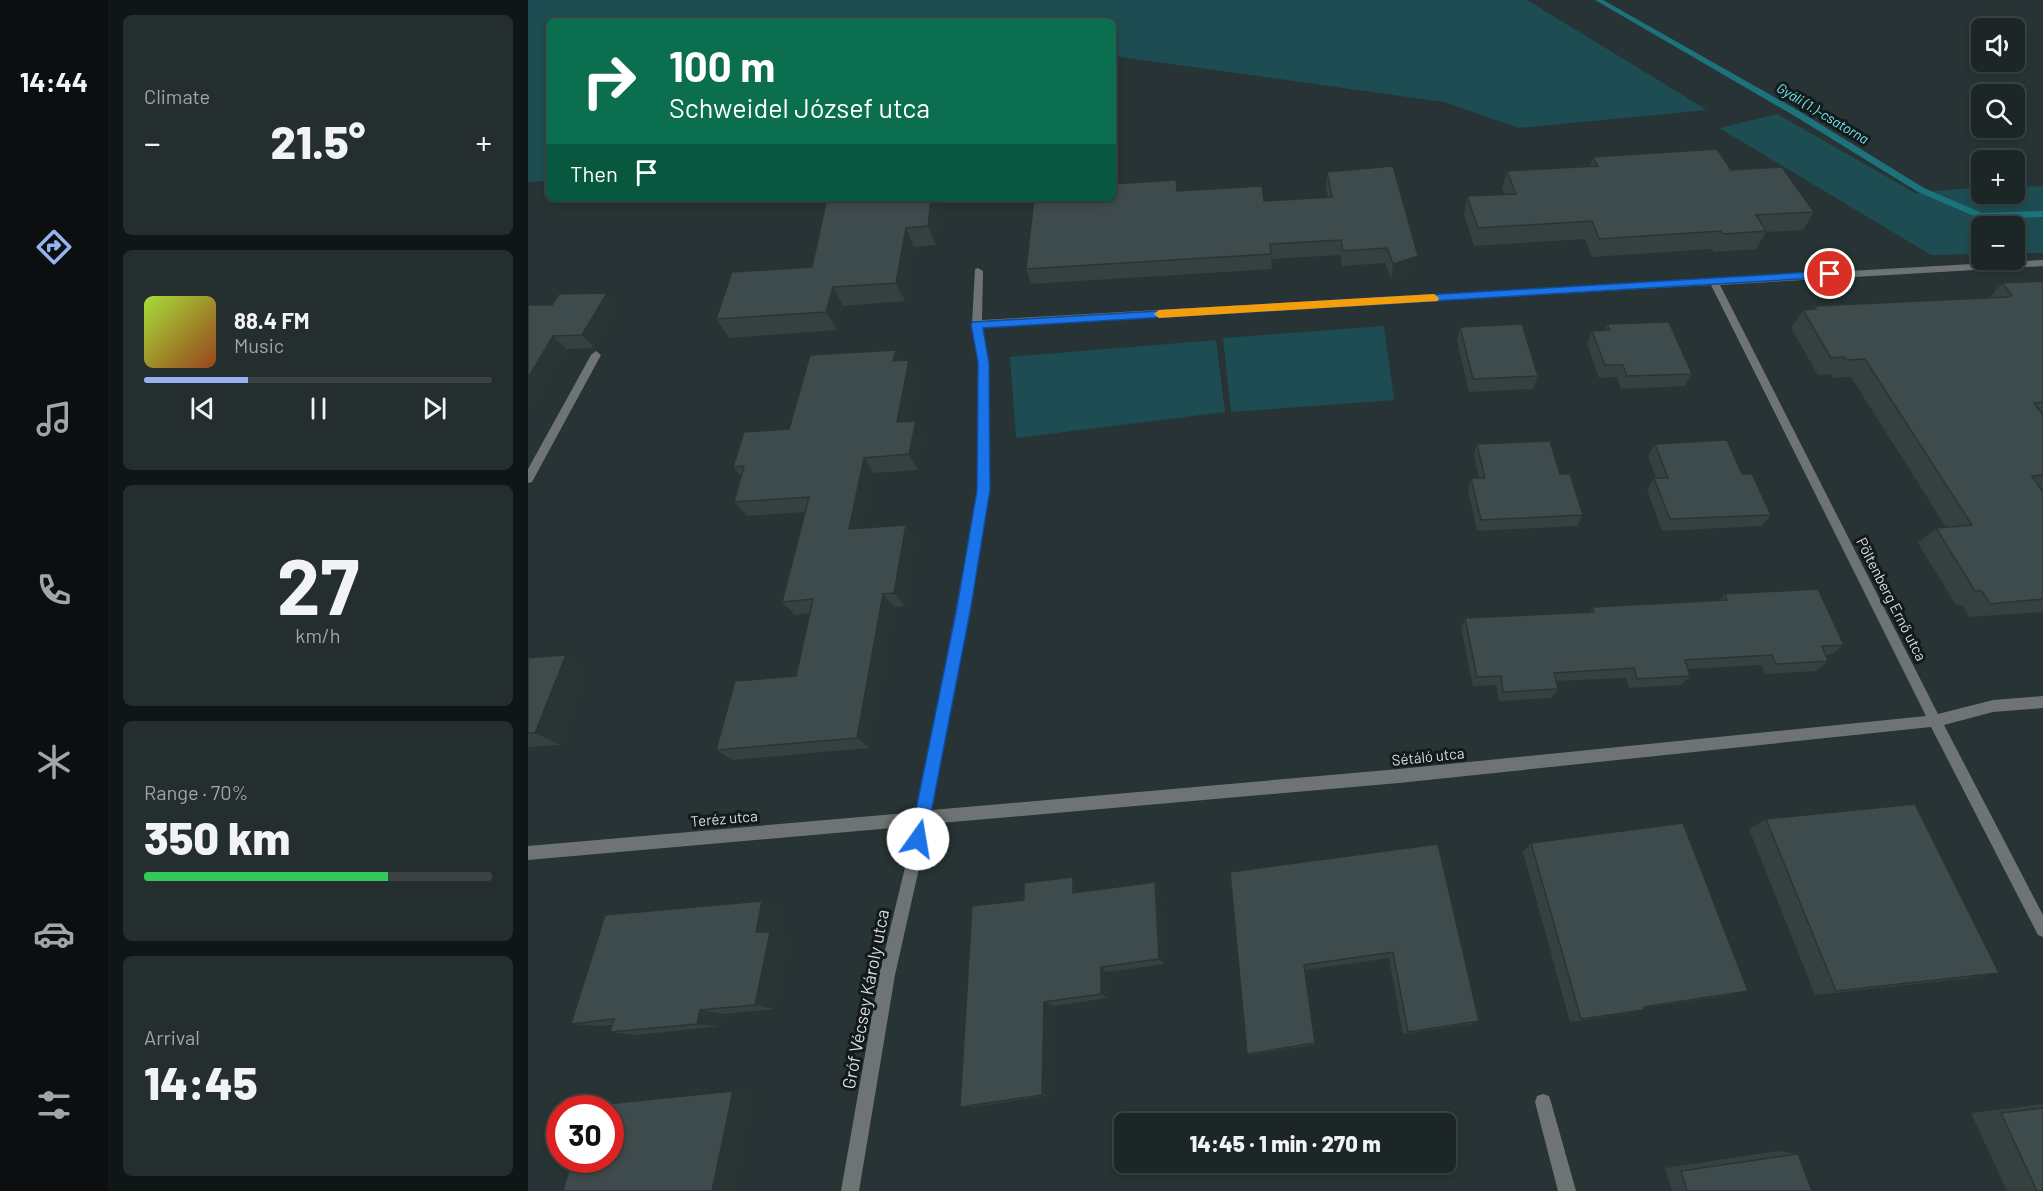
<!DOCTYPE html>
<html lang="en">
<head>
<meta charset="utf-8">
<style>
  :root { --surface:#1d2627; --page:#252e2f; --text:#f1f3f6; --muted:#a0a5a7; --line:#3b4344; --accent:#95b2f1 }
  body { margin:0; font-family:Barlow,sans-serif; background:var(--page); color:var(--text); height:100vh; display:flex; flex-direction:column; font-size:22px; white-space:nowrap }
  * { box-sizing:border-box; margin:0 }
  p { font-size:20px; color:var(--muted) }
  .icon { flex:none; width:33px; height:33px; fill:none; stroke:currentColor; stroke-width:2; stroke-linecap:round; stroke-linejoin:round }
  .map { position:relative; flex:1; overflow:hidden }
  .drawer { display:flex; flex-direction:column; gap:15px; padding:15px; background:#101515; width:420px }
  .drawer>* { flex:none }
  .guide { position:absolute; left:18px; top:18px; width:570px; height:183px; border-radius:9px; box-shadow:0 3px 9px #0003,0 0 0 2px var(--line); background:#0b6e4f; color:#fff; overflow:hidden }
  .controls { position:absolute; left:1443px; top:18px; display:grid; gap:12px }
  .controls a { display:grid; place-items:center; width:54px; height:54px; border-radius:9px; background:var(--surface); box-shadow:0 3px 9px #0003,0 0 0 2px var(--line); font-size:30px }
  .speed { position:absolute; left:18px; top:1095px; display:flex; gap:12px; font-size:30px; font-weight:700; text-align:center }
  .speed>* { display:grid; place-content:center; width:78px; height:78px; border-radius:50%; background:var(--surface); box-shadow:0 3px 9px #0003,0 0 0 2px var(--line); line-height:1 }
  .speed .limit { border:9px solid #d22; background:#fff; color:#111 }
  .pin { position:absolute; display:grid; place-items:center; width:51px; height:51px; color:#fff; margin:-26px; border:3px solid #fff; border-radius:50%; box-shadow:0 2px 6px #0007 }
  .me { position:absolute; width:66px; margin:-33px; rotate:13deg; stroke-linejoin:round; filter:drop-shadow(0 0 4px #0008) }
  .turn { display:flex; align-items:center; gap:21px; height:126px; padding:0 24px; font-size:27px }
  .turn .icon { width:78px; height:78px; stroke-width:2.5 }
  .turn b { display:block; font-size:42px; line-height:51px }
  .then { display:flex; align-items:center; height:57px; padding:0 24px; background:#0003; gap:12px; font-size:22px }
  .big { font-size:45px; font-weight:800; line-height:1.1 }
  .drawer .card { flex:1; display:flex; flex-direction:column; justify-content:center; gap:9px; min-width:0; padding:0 21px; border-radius:9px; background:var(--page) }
  .drawer .dial { align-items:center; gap:0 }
  .dial b { font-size:78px; line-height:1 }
  .song { display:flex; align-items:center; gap:18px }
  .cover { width:72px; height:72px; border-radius:9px; background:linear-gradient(135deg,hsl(80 70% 55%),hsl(20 70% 35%)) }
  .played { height:6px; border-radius:3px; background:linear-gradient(90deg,var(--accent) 30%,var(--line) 30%) }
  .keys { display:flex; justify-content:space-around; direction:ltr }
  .heat { display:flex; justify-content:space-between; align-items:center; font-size:33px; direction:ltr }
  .charge { height:9px; border-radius:4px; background:linear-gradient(90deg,#34c759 70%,var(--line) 0) }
  .trip { position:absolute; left:586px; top:1113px; width:342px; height:60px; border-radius:9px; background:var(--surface); box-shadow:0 3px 9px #0003,0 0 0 2px var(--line); font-weight:800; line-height:60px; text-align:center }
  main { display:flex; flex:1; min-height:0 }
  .tabs { display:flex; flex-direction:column; width:108px; justify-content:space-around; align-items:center; background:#0c0f10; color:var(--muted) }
  .tabs .icon { width:42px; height:42px }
  .tabs .current { color:var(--accent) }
  .tabs b { font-size:27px; color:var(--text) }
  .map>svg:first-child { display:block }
</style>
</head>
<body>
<main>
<nav class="tabs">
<b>14:44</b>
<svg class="icon current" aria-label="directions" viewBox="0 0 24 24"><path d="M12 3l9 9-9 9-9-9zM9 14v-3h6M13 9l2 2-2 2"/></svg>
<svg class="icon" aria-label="music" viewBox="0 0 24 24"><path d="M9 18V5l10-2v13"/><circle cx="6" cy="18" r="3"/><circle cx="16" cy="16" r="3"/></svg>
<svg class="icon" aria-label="phone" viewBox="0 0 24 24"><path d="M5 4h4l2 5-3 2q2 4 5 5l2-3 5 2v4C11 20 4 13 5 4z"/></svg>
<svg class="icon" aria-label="climate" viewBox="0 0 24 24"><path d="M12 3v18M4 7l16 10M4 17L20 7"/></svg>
<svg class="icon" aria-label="car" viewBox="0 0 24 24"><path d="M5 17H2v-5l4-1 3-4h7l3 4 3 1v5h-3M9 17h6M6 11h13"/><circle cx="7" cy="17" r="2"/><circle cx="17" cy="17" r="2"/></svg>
<svg class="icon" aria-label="filters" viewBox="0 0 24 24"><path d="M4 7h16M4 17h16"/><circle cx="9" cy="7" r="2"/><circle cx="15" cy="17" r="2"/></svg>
</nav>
<section class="drawer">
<div class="card"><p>Climate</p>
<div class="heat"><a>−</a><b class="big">21.5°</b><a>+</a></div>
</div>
<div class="card">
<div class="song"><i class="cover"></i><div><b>88.4 FM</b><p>Music</p></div></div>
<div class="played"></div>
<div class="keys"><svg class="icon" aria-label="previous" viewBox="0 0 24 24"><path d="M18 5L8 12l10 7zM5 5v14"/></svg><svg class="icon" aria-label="pause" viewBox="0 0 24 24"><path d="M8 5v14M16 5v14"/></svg><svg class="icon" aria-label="next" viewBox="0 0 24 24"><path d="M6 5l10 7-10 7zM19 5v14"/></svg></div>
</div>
<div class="card dial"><b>27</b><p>km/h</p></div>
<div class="card"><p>Range · 70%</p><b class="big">350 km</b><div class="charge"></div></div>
<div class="card"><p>Arrival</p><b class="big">14:45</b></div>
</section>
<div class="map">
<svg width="1515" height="1191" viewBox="0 0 1515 1191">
  <rect width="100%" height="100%" fill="#273334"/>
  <!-- green -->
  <path fill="#1d4d52" d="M0,0H999L1179,110L991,128L916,102L585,56V21H21V181L0,182Z
    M1249,114L1387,193L1453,187L1454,194H1486L1487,187L1515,186V253H1487L1486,226H1454L1453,254L1403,255L1191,128Z
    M856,326L866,400L703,412L695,338Z
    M688,340L697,412L488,438L482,357Z"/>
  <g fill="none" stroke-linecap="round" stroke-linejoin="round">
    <!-- stream -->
    <path fill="#1c737c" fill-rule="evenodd" d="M1067,0H1075L1271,111L1396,188L1454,213L1515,211V217L1453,219L1390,192L1265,115Z"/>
    <!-- lane -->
    <path fill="#6e7474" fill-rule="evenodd" d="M68,351L73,355L4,482L0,483V469L63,355Z
      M1015,1094L1021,1096L1023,1102L1048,1191H1030L1007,1102L1009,1096Z"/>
    <!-- street -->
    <path fill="#6e7474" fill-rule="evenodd" d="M1515,260V266L1192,285L1410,714L1465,700L1515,696V708L1465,712L1416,725L1515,915V937L1510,935L1403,727L871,783L401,824L367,975L331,1191H313L351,975L387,826L0,860V846L390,812L450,490L451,362L444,324L447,269L450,268L455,271L454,320ZM1183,285L1398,716L871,769L404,810L462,490L461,362L454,327Z"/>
  </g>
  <!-- wall -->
  <path fill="#354041" d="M1065,157L1203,170L1286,212L1275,230L1238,232L1228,249L1186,252L1184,249L1064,257L1057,239L946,246L936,214L939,196L977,194L974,188L979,171L1062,166Z
    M799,172L888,271L863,279L857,263L814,266L812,255L743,259L744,269L503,284L498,269L650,191L736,201L800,197L798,188Z
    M413,198L408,245L386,247L377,301L315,306L309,330L201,338L188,319L284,267Z
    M1515,281V489H1514L1515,492V612L1442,617L1434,605H1428L1390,543L1408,528L1418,527L1323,377L1305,378L1303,374L1290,375L1263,328L1275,310H1283L1286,306L1461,298L1474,283Z
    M24,305L90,306L66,348L38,349L0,413Z
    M1079,324L1164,374L1157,386L1093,389L1089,377L1071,378L1059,344L1064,331L1077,330Z
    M932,327L1010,376L1005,389L941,392L929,340Z
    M368,350L373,361L381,360L390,376L381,421H388L396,437L390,470L346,473L335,528L388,539L377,606L366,607L341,748L205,760L188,750L268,676L282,613L267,615L254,602L277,512L219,516L206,502L213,476L205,467L261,429Z
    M949,444L1032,474L1055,515L1049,526L949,531L940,490L943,478H951L946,456Z
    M1127,444L1214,474L1243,515L1233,526L1134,531L1119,490L1126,478H1128L1120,456Z
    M1197,594L1316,645L1304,654L1297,655L1300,661L1288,671L1237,674L1234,665L1160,669L1162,676L1153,685L1101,688L1098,678L1028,681L1030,689L1023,698L971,701L968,685L945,686L933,628L937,618L1061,612L1065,607L1191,600Z
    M0,658L60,669L32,745L0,747Z
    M1238,819L1471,973L1444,978L1287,995L1221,829Z
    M1003,843L1220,991L1202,995L1116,1008V1010L1103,1013L1042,1022L995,852Z
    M910,844L951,1021L943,1024L875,1034L861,958L777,970L787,1043L786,1045L720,1055L719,1054L702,872Z
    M545,877L552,885V892L627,882L632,890L636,964L579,972L580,998L525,1006L524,1095L446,1107H432L496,900Z
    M254,908L249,934L261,938L247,1009L195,1014L192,1026L109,1035L82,1032L84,1025L71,1026L43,1024Z
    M1515,1104V1191H1479L1443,1113Z
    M1249,1151L1270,1154L1284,1191H1144L1137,1168Z"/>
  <!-- shaded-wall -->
  <path fill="#2b3435" d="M403,198H413L408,245L400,226Z
    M378,228L386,247L377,301L368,283Z
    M890,256L888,271L863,279L865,264Z
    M305,287L315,306L309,330L298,312Z
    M79,293L90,306L66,348L54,335Z
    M25,336L38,349L0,413V378Z
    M368,350L376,366L365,361Z
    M381,360L390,376L378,438L369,422Z
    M388,421L396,437L390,470L381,454Z
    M336,458L346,473L332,543L321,529Z
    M378,525L388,539L377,606L366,593Z
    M355,594L366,607L341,748L329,738Z
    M38,655L60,669L32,745L7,733Z
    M545,877L552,885V901L545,893Z
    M627,882L632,890L636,964L631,959Z
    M234,901L254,908L249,934L261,938L247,1009L227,1005L228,932Z
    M573,967L579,972L580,998L573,994Z
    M516,1002L525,1006L524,1095H514Z
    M172,1010L195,1014L192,1026L169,1024Z
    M205,1091H227L207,1191H184Z"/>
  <!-- building -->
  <path fill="#3e4b4c" stroke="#2b3435" stroke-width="1.5" d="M1189,149L1203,170L1254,167L1286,212L1228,215L1238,231L1195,234L1193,231L1071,239L1064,221L950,228L939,196L988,194L979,171L1070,166L1065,157Z
    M865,166L890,256L865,264L859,248L815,251L813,240L742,244L743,254L498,269L506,198H585V184L648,180L649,191L734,186L736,201L804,197L799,172Z
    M299,198H403L400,226L378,228L368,283L305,287L298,312L188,319L204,272L284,267Z
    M1515,281V402L1506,403L1515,415V475L1504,476L1515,492V599L1462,604L1454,591H1447L1408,528L1444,525L1337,359L1318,360L1316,357L1303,358L1275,310L1288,309L1286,306L1479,297L1484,295L1474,283Z
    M79,293L54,335L25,336L0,378V305H24L31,294Z
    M1141,322L1164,374L1099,376L1095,365H1077L1064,331L1082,330L1079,324Z
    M994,324L1010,376L945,379L932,327Z
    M368,350L365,361L381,360L369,422L388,421L381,454L336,458L321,529L378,525L366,593L355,594L329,738L188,750L207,681L268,676L285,599L254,602L281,497L206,502L216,466L205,467L216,432L261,429L282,355Z
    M1199,440L1214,474H1224L1243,515L1142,519L1126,478H1140L1127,444Z
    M1022,441L1032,474H1042L1055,515L953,520L943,478H957L949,444Z
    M1290,589L1316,645L1294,646L1300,661L1248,664L1244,655L1157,660L1162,676L1109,679L1106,668L1026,673L1030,689L975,692L973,676L949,677L937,618L1066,612L1065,607L1199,600L1197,594Z
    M38,655L7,733H0V658Z
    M1387,804L1471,973L1308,991L1238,819Z
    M1155,823L1220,991L1116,1007V1010L1053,1019L1003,843Z
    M910,844L951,1021L880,1032L865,952L776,965L787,1043L719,1054L702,872Z
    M545,877V893L627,882L631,959L573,967V994L516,1002L514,1095L432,1107L444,906L496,900V883Z
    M234,901L228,932H242L227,1005L172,1010L169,1024L82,1032L86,1019L43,1024L77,915Z
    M205,1091L184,1191H35L44,1160H82V1108H58L59,1106Z
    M1515,1108V1191H1509L1473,1113Z
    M1270,1154L1284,1191H1159L1153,1171Z"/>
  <!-- route -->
  <path fill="#1a73e8" stroke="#114b97" stroke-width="1.5" d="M1302,271L1305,272V277L455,328L461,363L462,490L443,607L398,839L396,844L390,847L385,844L382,839L429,607L449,490L450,363L443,324L445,322Z"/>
  <!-- slow -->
  <path fill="#f59e0b" d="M906,294L911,298L910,301L631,318L626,314L631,310Z"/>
  <g text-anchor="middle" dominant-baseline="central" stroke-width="6" stroke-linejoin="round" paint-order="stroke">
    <!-- far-water labels -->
    <g font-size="14" font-style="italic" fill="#71e9f7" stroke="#141a1a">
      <text transform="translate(1295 113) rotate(31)">Gyáli (1.)-csatorna</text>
    </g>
    <!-- street labels -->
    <g font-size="15" fill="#d7dedf" stroke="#141a1a">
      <text transform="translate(1364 599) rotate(63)">Pöltenberg Ernő utca</text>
      <text transform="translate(900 756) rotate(-6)">Sétáló utca</text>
      <text transform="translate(196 818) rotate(-5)">Teréz utca</text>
    </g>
    <!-- near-street labels -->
    <g font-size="18" fill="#d7dedf" stroke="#141a1a">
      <text transform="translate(337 999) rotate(-79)">Gróf Vécsey Károly utca</text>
    </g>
  </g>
</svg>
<div class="controls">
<a><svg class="icon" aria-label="sound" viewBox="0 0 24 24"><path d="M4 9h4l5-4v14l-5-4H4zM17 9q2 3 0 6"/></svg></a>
<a><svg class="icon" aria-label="search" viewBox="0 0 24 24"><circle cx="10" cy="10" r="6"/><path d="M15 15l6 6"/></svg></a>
<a>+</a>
<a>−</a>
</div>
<div class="speed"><div class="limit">30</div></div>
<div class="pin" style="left:1302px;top:274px;background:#d93025"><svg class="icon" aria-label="arrive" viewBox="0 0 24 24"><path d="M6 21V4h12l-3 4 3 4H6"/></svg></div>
<svg class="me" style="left:390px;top:839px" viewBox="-20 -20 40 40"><circle r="19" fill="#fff"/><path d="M0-13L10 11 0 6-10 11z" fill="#1a73e8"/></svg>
<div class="trip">14:45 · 1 min · 270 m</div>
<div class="guide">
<div class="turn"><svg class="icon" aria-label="right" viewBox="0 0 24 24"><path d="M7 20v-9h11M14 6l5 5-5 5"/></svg><div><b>100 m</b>Schweidel József utca</div></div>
<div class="then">Then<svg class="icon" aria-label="arrive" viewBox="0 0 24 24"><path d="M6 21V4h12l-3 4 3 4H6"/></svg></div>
</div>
</div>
</main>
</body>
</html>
